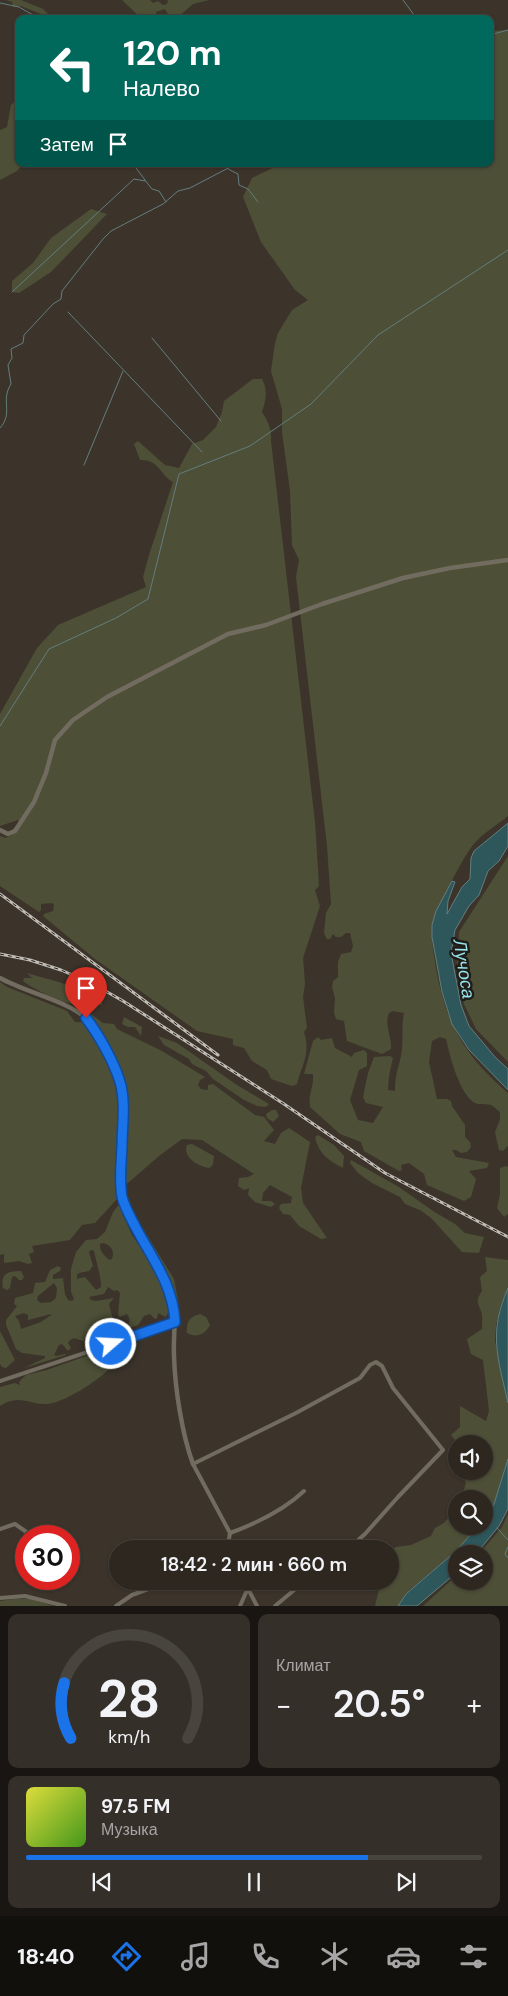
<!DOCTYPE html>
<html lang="ru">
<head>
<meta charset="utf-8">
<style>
  :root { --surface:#2d2720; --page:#352f29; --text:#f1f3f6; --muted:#a7a5a5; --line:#48443e; --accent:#1a73e8 }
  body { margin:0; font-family:"DM Sans",sans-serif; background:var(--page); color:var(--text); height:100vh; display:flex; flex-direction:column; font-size:19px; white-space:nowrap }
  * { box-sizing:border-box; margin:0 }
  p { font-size:16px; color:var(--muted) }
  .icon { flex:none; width:28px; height:28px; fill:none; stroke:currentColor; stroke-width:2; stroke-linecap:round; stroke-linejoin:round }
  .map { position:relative; height:1606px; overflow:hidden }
  .details { display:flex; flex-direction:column; gap:8px; padding:8px; background:#191512; flex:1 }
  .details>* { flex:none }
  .banner { position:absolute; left:15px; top:15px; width:479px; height:152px; border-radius:10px; box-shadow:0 1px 4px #0004,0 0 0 1px var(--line); background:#00695c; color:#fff; overflow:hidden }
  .tools { position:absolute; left:448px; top:1435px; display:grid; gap:10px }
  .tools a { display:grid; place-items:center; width:45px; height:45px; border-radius:50%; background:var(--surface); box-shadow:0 1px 4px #0004,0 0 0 1px var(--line); font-size:25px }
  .speed { position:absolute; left:15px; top:1525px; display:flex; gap:10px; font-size:25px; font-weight:700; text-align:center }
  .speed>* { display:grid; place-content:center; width:65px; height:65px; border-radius:50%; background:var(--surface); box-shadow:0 1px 4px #0004,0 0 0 1px var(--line); line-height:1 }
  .speed .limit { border:8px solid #d22; background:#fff; color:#111 }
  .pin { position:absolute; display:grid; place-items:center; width:42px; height:42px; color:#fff; margin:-51px -21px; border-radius:50% 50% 50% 0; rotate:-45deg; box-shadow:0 0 5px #0007 }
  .pin .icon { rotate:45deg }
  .me { position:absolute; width:55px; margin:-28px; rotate:71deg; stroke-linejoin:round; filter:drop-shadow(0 0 4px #0008) }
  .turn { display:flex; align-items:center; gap:18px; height:105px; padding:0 25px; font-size:22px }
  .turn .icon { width:65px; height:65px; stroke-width:2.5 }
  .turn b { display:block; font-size:35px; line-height:42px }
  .then { display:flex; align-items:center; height:48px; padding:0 25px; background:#0003; gap:10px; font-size:19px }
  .big { font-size:38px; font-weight:600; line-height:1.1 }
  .details .card { flex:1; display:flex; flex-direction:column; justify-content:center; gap:8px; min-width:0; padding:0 18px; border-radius:10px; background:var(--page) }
  .details .dial { align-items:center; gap:0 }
  .dial svg { height:130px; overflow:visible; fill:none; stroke:var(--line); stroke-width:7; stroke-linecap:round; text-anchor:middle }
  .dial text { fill:var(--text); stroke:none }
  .song { display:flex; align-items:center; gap:15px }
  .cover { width:60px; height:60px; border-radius:8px; background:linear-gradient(135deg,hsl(60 70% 55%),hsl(100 70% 35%)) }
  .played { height:5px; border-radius:2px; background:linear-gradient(90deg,var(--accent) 75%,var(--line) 75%) }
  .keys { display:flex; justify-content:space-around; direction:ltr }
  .heat { display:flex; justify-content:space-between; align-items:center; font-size:28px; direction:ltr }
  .details .tiles { flex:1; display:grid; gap:8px; grid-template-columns:1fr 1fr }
  .card:last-child { grid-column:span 2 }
  .trip { position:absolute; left:109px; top:1540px; width:290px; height:50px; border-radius:25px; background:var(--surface); box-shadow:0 1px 4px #0004,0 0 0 1px var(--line); font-weight:600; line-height:50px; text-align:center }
  .tabs { display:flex; height:80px; justify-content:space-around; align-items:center; background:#12100d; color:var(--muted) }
  .tabs .icon { width:35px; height:35px }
  .tabs .current { color:var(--accent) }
  .tabs b { font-size:22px; color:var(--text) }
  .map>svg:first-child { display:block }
</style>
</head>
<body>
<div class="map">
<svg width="508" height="1606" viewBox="0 0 508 1606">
  <rect width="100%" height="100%" fill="#3c342b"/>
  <!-- green -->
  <path fill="#4d4f37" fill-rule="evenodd" d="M6,0H21L43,9L50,16L62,19H41V14L21,6L13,7L12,2Z
    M122,0H150L153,3L158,1L163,5L167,4L168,0H209L193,4L177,18L169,16L165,9L156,12L157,18L156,19H142Z
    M508,30V816C497,825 482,834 473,845C465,854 435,911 433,923C430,934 434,956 436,968C446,1024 464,1055 508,1093V1146L503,1151L499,1150L495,1132L500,1120V1112C497,1110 494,1106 491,1105C484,1103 477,1106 472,1101C458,1089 450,1056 446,1039L440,1037L432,1041L429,1062L437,1099H447L451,1101L452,1106L465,1125V1137L470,1142L471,1147L467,1152L461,1153L456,1150H452L456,1157L489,1163L487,1168L469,1171L476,1179L471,1197L464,1201L427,1185L424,1174L409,1163L401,1165L402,1170L399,1171L364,1151L361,1142L340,1134L310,1107C308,1094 314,1087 313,1074H304L313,1041L318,1037L321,1040L332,1038L335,1048L352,1057L354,1053L364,1050L367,1053V1066L359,1070L350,1100L358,1120L373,1123L383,1107L366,1103L363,1097L368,1073L374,1057L390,1056L393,1058L389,1076L388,1090L395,1091C395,1074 398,1070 401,1056C404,1042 401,1027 404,1013L393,1011L389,1013C384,1023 392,1038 391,1049L382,1054L347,1041L344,1021L336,1019L334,1013L335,998L332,987L333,981L338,977V962L341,954L351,952L353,946L350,933H346L341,937H336L333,934L330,939H327L324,933L326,913L331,904L327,846L296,577L299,560L292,545L290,491L282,432V409L271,371L275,343L278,333L292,310L308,300L295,290L261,242L243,197L252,178L281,164H490V31Z
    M17,100L19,164H23L17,171L0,180V130L7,127L11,105Z
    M91,209L107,214L51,272L19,293L12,292V281L33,263L51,238Z
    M253,379H262C268,390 266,400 262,412C268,421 272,430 271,441L315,822L319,886L315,890L320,906L303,958L305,984L303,997L307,1028L304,1032C311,1054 302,1064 297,1084L292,1086L271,1079L267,1070L252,1061L244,1048L233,1045V1039L197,1031L95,959L43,916L44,914L53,911L54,905L52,903L41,904V910L39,912L0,886V836L6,838L12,835L14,828L19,823L18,820L0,826V714L37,648L58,625L146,587L143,577L149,555L173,482C160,475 159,459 140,460L134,444L138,441L165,465L179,468L192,444L203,440L216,427L222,412L224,401Z
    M508,856V1062L476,1029L464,1004L457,968L459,932Z
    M27,973C52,981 80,985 102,1002V1005L96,1004C80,1012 37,992 23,981L24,978H32Z
    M0,982L7,987L67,1011L75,1022L93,1023L88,1014L82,1011L83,1008L103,1023L114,1024L117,1029L162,1051L205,1077L200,1080L198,1085L201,1089L208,1090V1085L213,1084L255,1115L264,1117L274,1130L264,1141L275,1144L281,1133L289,1128L310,1142L301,1188L303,1203L327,1238L321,1239L299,1226L290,1215L283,1214L279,1208L281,1204L291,1203L292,1197L270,1185L263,1193L262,1201H271L275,1204L271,1207L255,1202L248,1195L249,1188L244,1190L238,1186L239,1178L248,1177L254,1174L202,1140L182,1139L159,1156L128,1183L118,1188L117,1199L95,1223L82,1225L70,1240L32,1246L34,1252L29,1254L32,1263L28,1264L19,1261L4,1263V1254L0,1255Z
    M124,1017L142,1027L141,1036L135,1027H128L122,1024Z
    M158,1036L177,1043L237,1085L269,1104L266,1107L257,1106L244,1100L213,1079L206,1071L192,1064L189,1059L164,1045Z
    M272,1110H276L279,1116L273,1122L267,1118L266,1114Z
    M318,1135L334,1145L344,1156L343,1168C329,1161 318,1153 315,1137Z
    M192,1144L214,1156L213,1164L210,1168C200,1167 182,1158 187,1145Z
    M351,1160L399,1187L433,1211L455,1224L465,1233L484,1237L479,1253L462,1252L431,1218L420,1210L405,1204L400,1197L372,1183L358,1173L350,1163Z
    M506,1166L508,1167V1214L504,1217L497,1208L500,1195V1168Z
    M121,1202C123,1212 126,1222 130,1231C141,1253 181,1293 166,1317L158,1313L157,1318L155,1319L150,1314L144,1316L138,1325L127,1329C128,1322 132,1321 127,1314L120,1317L118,1315L120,1293L117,1290L114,1291L108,1287L104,1294L89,1297L91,1300L96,1301L114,1298L109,1304L115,1327L104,1322L101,1323V1327L104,1330L103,1332L87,1336L83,1341L74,1338L70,1340L68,1343L71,1348L68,1351L62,1344L59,1345L54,1355L56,1356L65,1354L66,1355L24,1368L45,1358V1356L22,1353L16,1349L6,1325V1320L17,1306L14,1304L15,1298L33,1293L35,1283L45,1282L50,1270L58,1266L61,1268L60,1271L53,1275V1279L63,1278L65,1294L68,1300L72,1301L74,1299L71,1292V1269L76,1252L86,1240L97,1239L105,1232L113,1212ZM103,1243C111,1245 115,1251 112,1259L109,1260C105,1256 99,1251 100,1244ZM91,1250L94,1251C96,1261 102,1280 101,1287L96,1290L85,1277L77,1279V1275L79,1273L89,1271L93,1266L89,1252ZM54,1283L57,1288L56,1298L51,1302L41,1303L37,1300L38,1296ZM24,1313L28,1315V1320L51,1314V1315L41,1322L21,1329L19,1321L15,1316Z
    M132,1211L174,1279L179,1305L176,1306L171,1284L130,1212Z
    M485,1257L508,1260V1288L501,1304L496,1325L495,1341L508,1403V1459L494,1504L484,1518V1499H461L466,1483L460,1471H484V1444H474L467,1437L455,1440L451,1435L460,1427V1406L486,1421L489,1411L483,1360L471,1354L467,1339L482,1329C482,1323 483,1316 481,1311C477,1302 476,1300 482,1291L480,1277L487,1271Z
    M21,1271L24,1277L22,1280H19L15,1276L12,1277L10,1288L7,1290L3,1288C0,1273 9,1271 21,1271Z
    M200,1314L206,1317L210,1325C205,1335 196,1338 187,1333C186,1322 189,1317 200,1314Z
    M0,1331L15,1360L6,1368L2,1367L0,1364Z
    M137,1338H139C133,1342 131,1347 126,1352C108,1373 82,1393 56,1402C33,1410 24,1391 0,1406V1387L15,1383L20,1385L19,1382L26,1375L47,1370Z
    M456,1509V1526H478L456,1551L406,1593L398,1606H375L381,1581H390V1551L396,1547L411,1545L431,1536L435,1528L444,1523Z
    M508,1514V1606H423L456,1576V1581H484V1554H479L502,1527Z
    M14,1599H31L54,1606H0V1601Z"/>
  <!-- water -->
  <path fill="#2e575b" stroke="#637e7f" d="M508,823V846L499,861L488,871L479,895L469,906L455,930L451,953L461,1005L469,1026L495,1057L508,1069V1090L469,1050L452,1024L442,992L432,937V925L436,911L452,881L455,882L448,901L447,914L462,887L470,879L471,858L474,851Z
    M508,1288V1403C498,1358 488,1333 508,1288Z
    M508,1459V1509L499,1526L476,1554H456V1573L417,1606H398L406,1594L456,1551L478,1526H484V1518L494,1504Z"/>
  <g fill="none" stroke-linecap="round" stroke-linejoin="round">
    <!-- stream -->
    <path stroke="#637e7f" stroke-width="1" d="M403,0L417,19
      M0,3L19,7L40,19
      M490,35L508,30
      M133,164L148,184L152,189L159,191L166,202
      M228,169L238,174L239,185L248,189L258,202
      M12,292L134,179L145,181
      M68,312L202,452
      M152,338L221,421
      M0,428C14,413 0,401 11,384L8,365L12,358L11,349L23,343L24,335L53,304L61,299L62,291L103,239L111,231L163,204L178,191L190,188L236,164
      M84,465L123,371
      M0,726L49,649L116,618L148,599L179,474L250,446L311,404L378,335L508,250
      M497,1528L508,1540
      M508,1547L505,1554L508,1558"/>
    <!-- minor -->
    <path stroke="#716c5f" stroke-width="4" d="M0,1381L175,1323
      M0,1529L15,1524L28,1533L30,1536
      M230,1533C257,1523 283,1511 304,1491
      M229,1549L228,1545L230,1533L193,1464L296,1413L360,1378L370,1365L376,1362L382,1366L393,1388L443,1450L398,1497L365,1534L348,1549
      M244,1581L257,1606
      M0,1598L25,1596L65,1606
      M116,1606L132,1595L170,1581
      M240,1606L248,1588
      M275,1606L305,1581"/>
    <!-- tertiary -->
    <path stroke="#716c5f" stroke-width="4.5" d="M0,830L8,834L15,831L34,802L46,773L55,740L73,720L107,697L228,634L266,625L322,604L403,578L450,568L508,560
      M0,978C22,991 70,1002 85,1018C94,1027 99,1039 105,1050C110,1061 118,1073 121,1085C128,1121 117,1158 122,1194C127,1229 163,1262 172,1296C177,1316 173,1336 174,1356C175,1389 182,1434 193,1464"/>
    <!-- rail casing -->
    <g stroke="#c1bcb5" stroke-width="3">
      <path id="rail" d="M0,894L218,1055
        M0,954L30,960L61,970L93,984L123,1001L284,1104L385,1173L508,1237"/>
    </g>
    <!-- rail -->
    <use href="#rail" stroke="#201c18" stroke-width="1" stroke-dasharray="4" stroke-linecap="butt"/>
  </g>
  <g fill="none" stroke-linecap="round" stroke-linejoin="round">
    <!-- route casing -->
    <g stroke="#114b97" stroke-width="12">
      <path id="route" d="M86,1018C99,1035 114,1062 120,1082C126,1102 122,1126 122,1147C121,1163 119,1181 122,1197C125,1208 131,1218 136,1228C153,1260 173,1285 175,1322L111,1344"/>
    </g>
    <!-- route -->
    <use href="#route" stroke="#1a73e8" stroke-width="9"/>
  </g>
  <g text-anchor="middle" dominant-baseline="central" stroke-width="5" stroke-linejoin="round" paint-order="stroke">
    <!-- water labels -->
    <g font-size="18" font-style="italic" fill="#96e3ec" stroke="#201c18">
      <text transform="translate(464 969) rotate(81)">Лучоса</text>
    </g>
  </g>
</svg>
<div class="tools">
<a><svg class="icon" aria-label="sound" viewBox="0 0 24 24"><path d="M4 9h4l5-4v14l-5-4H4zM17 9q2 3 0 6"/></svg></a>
<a><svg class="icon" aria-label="search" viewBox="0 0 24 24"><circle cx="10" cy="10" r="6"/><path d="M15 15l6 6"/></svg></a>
<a><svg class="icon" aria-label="layers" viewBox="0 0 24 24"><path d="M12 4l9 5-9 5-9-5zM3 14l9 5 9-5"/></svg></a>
</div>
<div class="speed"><div class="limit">30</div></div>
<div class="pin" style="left:86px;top:1018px;background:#d93025"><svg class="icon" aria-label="arrive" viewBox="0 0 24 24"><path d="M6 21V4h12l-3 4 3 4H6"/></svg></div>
<svg class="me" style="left:111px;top:1344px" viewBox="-20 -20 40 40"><circle r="17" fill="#1a73e8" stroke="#fff" stroke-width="3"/><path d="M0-11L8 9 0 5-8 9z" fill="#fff"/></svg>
<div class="trip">18:42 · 2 мин · 660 m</div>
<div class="banner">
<div class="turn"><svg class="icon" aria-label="left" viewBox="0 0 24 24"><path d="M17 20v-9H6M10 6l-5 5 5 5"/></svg><div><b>120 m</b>Налево</div></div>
<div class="then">Затем<svg class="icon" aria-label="arrive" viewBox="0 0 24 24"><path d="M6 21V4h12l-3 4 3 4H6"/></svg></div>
</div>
</div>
<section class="details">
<div class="tiles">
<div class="card dial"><svg viewBox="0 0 100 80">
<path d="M14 69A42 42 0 1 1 86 69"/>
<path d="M14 69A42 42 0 0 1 10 35" stroke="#1a73e8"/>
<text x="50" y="56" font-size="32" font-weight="700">28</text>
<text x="50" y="72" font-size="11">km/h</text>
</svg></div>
<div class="card"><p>Климат</p>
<div class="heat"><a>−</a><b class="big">20.5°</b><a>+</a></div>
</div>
<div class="card">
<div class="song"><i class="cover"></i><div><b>97.5 FM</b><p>Музыка</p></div></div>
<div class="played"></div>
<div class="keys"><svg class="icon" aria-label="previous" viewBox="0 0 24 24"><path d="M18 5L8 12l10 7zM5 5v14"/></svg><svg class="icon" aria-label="pause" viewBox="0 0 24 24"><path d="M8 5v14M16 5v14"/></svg><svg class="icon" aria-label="next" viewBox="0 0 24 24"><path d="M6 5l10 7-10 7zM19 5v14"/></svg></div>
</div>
</div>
</section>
<nav class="tabs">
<b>18:40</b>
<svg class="icon current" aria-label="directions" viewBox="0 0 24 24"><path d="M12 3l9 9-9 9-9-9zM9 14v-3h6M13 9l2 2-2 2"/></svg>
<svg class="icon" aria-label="music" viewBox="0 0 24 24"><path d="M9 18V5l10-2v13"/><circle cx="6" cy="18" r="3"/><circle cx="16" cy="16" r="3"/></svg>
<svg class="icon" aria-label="phone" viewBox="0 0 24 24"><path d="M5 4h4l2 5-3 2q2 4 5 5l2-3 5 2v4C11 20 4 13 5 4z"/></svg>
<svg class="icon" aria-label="climate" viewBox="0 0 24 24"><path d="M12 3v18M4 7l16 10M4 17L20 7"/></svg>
<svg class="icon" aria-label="car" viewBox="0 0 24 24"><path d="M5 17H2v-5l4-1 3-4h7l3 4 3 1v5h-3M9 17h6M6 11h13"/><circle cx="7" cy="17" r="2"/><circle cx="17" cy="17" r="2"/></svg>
<svg class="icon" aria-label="filters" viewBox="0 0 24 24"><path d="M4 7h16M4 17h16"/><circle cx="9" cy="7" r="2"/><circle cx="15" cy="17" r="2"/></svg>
</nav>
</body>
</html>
